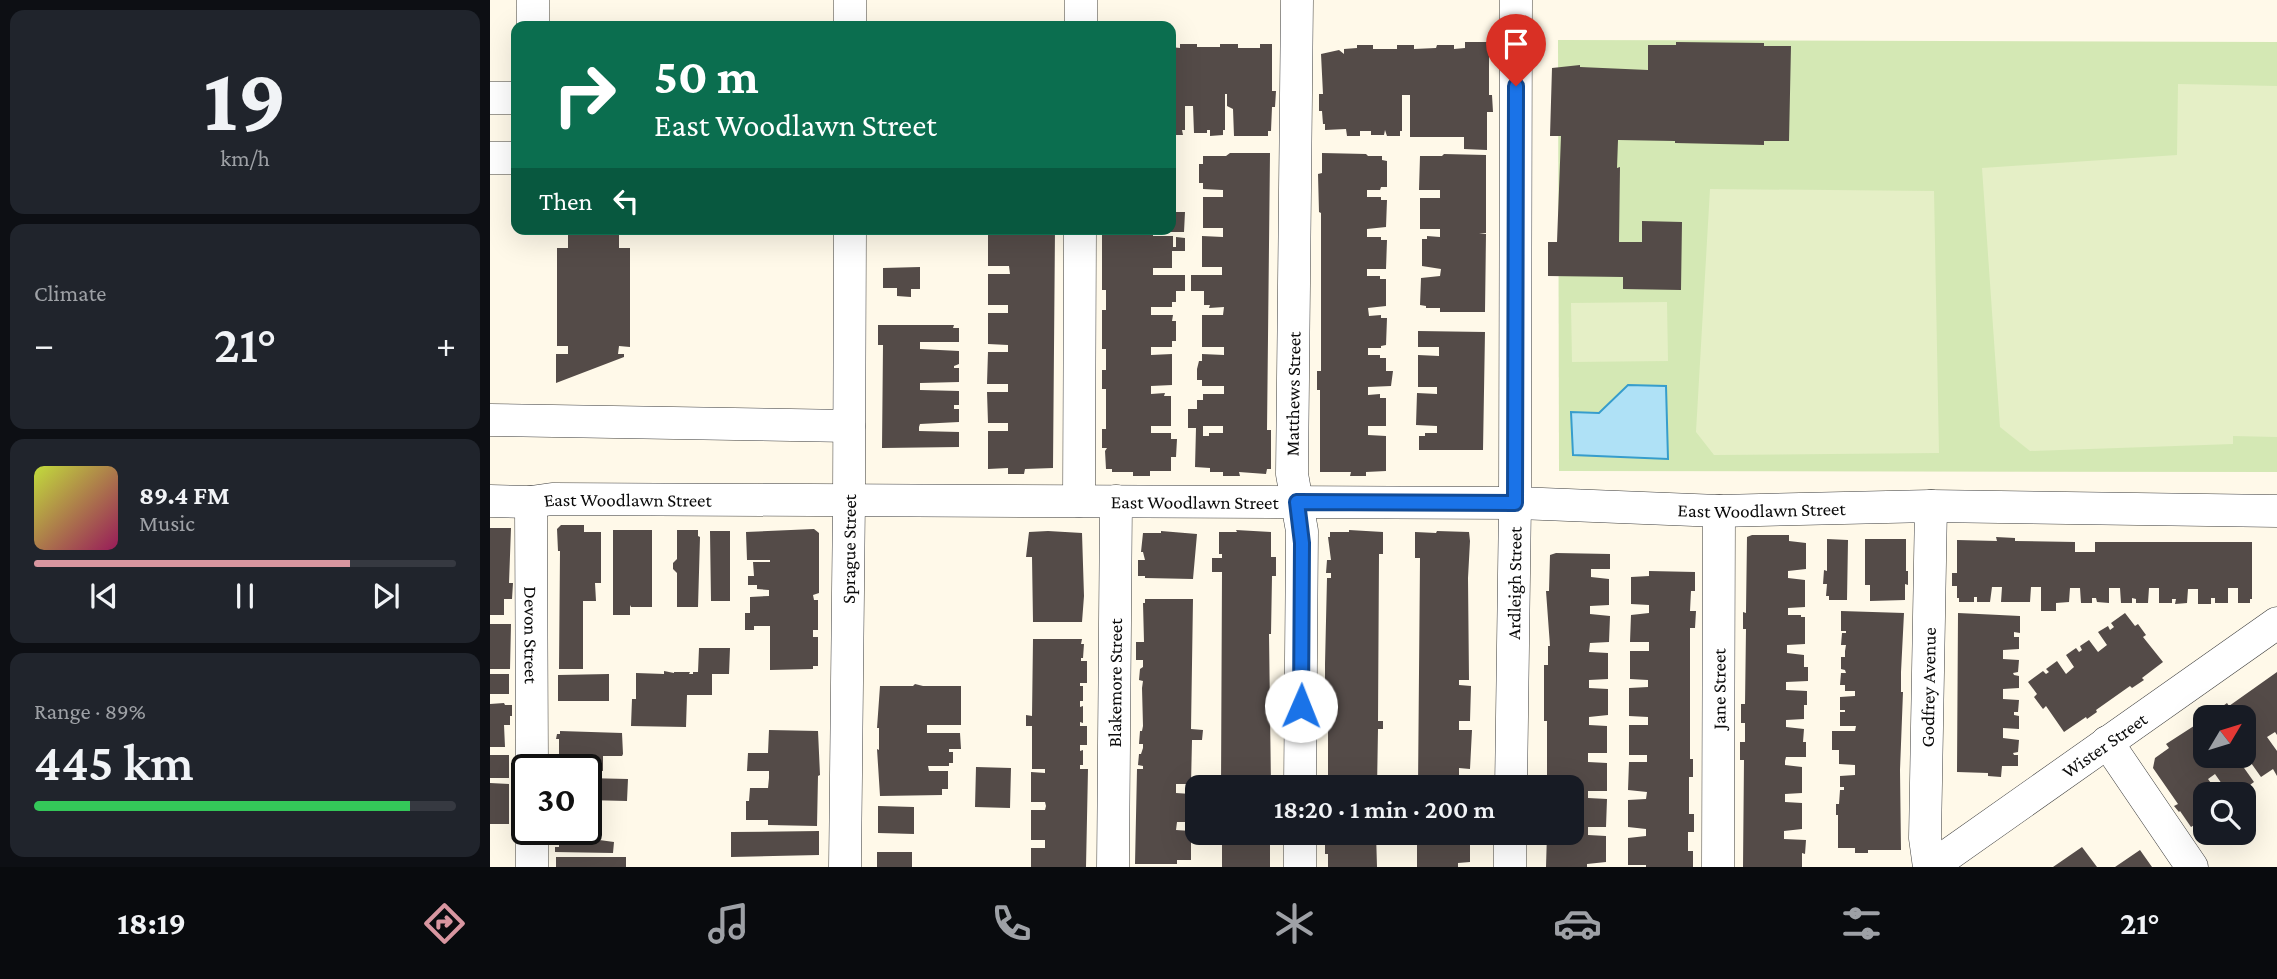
<!DOCTYPE html>
<html lang="en">
<head>
<meta charset="utf-8">
<style>
  :root { --surface:#171b24; --page:#20242c; --text:#f1f3f6; --muted:#9ea1a6; --line:#363941; --accent:#d896a0 }
  body { margin:0; font-family:"Crimson Pro",serif; background:var(--page); color:var(--text); height:100vh; display:flex; flex-direction:column; font-size:26px; white-space:nowrap }
  * { box-sizing:border-box; margin:0 }
  p { font-size:23px; color:var(--muted) }
  .icon { flex:none; width:38px; height:38px; fill:none; stroke:currentColor; stroke-width:2; stroke-linecap:round; stroke-linejoin:round }
  .map { position:relative; flex:1; overflow:hidden }
  .side { display:flex; flex-direction:column; gap:10px; padding:10px; background:#0d0f14; width:490px }
  .side>* { flex:none }
  .hud { position:absolute; left:21px; top:21px; width:665px; height:214px; border-radius:14px; box-shadow:0 7px 28px #0002; background:#0b6e4f; color:#fff; overflow:hidden }
  .needle { width:46px; rotate:52deg }
  .tools { position:absolute; left:1703px; top:705px; display:grid; gap:14px }
  .tools a { display:grid; place-items:center; width:63px; height:63px; border-radius:14px; background:var(--surface); box-shadow:0 7px 28px #0002; font-size:35px }
  .speed { position:absolute; left:21px; top:754px; display:flex; gap:14px; font-size:35px; font-weight:700; text-align:center }
  .speed>* { display:grid; place-content:center; width:91px; height:91px; border-radius:50%; background:var(--surface); box-shadow:0 7px 28px #0002; line-height:1 }
  .speed .limit { border:4px solid #111; border-radius:10px; background:#fff; color:#111 }
  .pin { position:absolute; display:grid; place-items:center; width:60px; height:60px; color:#fff; margin:-72px -30px; border-radius:50% 50% 50% 0; rotate:-45deg; box-shadow:0 0 7px #0007 }
  .pin .icon { rotate:45deg }
  .me { position:absolute; width:77px; margin:-38px; rotate:1deg; stroke-linejoin:round; filter:drop-shadow(0 0 5px #0008) }
  .turn { display:flex; align-items:center; gap:24px; height:147px; padding:0 28px; font-size:32px }
  .turn .icon { width:91px; height:91px; stroke-width:2.5 }
  .turn b { display:block; font-size:49px; line-height:60px }
  .then { display:flex; align-items:center; height:66px; padding:0 28px; background:#0003; gap:14px; font-size:26px }
  .big { font-size:52px; font-weight:600; line-height:1.1 }
  .side .card { flex:1; display:flex; flex-direction:column; justify-content:center; gap:10px; min-width:0; padding:0 24px; border-radius:14px; background:var(--page) }
  .side .dial { align-items:center; gap:0 }
  .dial b { font-size:91px; line-height:1 }
  .song { display:flex; align-items:center; gap:21px }
  .cover { width:84px; height:84px; border-radius:10px; background:linear-gradient(135deg,hsl(70 70% 55%),hsl(330 70% 35%)) }
  .played { height:7px; border-radius:4px; background:linear-gradient(90deg,var(--accent) 75%,var(--line) 75%) }
  .keys { display:flex; justify-content:space-around; direction:ltr }
  .heat { display:flex; justify-content:space-between; align-items:center; font-size:38px; direction:ltr }
  .charge { height:10px; border-radius:5px; background:linear-gradient(90deg,#34c759 89%,var(--line) 0) }
  .trip { position:absolute; left:695px; top:775px; width:399px; height:70px; border-radius:14px; background:var(--surface); box-shadow:0 7px 28px #0002; font-weight:600; line-height:70px; text-align:center }
  .tabs { display:flex; height:112px; justify-content:space-around; align-items:center; background:#090b0e; color:var(--muted) }
  .tabs .icon { width:49px; height:49px }
  .tabs .active { color:var(--accent) }
  .tabs b { font-size:32px; color:var(--text) }
  main { display:flex; flex:1; min-height:0 }
  .map>svg:first-child { display:block }
</style>
</head>
<body>
<main>
<section class="side">
<div class="card dial"><b>19</b><p>km/h</p></div>
<div class="card"><p>Climate</p>
<div class="heat"><a>−</a><b class="big">21°</b><a>+</a></div>
</div>
<div class="card">
<div class="song"><i class="cover"></i><div><b>89.4 FM</b><p>Music</p></div></div>
<div class="played"></div>
<div class="keys"><svg class="icon" aria-label="previous" viewBox="0 0 24 24"><path d="M18 5L8 12l10 7zM5 5v14"/></svg><svg class="icon" aria-label="pause" viewBox="0 0 24 24"><path d="M8 5v14M16 5v14"/></svg><svg class="icon" aria-label="next" viewBox="0 0 24 24"><path d="M6 5l10 7-10 7zM19 5v14"/></svg></div>
</div>
<div class="card"><p>Range · 89%</p><b class="big">445 km</b><div class="charge"></div></div>
</section>
<div class="map">
<svg width="1787" height="867" viewBox="0 0 1787 867">
  <rect width="100%" height="100%" fill="#fff9e9"/>
  <!-- green -->
  <path fill="#d4e8b4" d="M1068,40L1787,42V472L1069,471Z"/>
  <!-- pitch -->
  <path fill="#e5efc6" d="M1688,84L1787,86V437L1743,436V444L1540,451L1510,427L1492,168L1687,155Z
    M1220,189L1444,191L1449,453L1224,455L1206,432Z
    M1177,302L1178,361L1082,362L1081,303Z"/>
  <!-- water -->
  <path fill="#afe1f6" stroke="#369dcc" stroke-width="2" d="M1138,385L1176,386L1178,459L1083,455L1081,412L1109,413Z"/>
  <!-- building -->
  <path fill="#544b48" fill-rule="evenodd" d="M975,42H999V95H1002L1003,112H997V150L974,149V137H920V95H912V131H910V136H897L895,130L894,135H881V131H870V136H857L856,129L835,130V124H833L832,111H829V94H833L831,54L849,50L854,54V49L867,48V45H883V49H907V45H924V49L946,48L947,45H964V49L975,48Z
    M1186,42L1274,43V46H1301L1299,141H1274V145L1185,143V141L1128,140L1127,168L1130,167L1129,242H1152V221L1192,222L1191,290L1133,289V277L1058,276V242H1067L1071,136H1060L1062,68L1090,65V67L1158,70V45H1186Z
    M690,44H707V47H730V44H748V48H770V44H782V91H786L785,107H782L781,131H778V136H744L743,109L737,106V94H735V130H733V135L720,136V130H717V133H704L703,106H695V130H692L693,135H681V47L690,48Z
    M740,153H780L777,430H781V469H777L776,474L749,472L750,476H733V472H720V468L705,467L706,428H698V409H707V400H713V394H734V386H712V380H707V369L709,361H712V354L734,355V347H712V315H733L734,307L719,308L720,305H714V291H701V275H732V267H712V236L733,237V228H713V197H733V190L713,189V183H709V164H713V156H736ZM713,426H733V433H719V436H713Z
    M832,153L876,154L878,156H892V160L897,161V187H891L890,190H877V197H891V200H897L896,227L877,229V237H891V240H897L896,269H877V276H890V279H896V306L878,308L879,316L891,315V318H897L896,345L891,346V348H878V355H890V358H896V371H903L901,386L878,387V395L890,394V398H896V426H878V435L896,436V471L876,472V476H860L861,472H830V390H827V371H831V213L829,212L828,174L832,173Z
    M954,154L996,155V233L989,234H996L995,312H950V308H936V306L930,305L931,278L950,276L951,269L932,266V239H937V236L950,237V229H930V198H950V190H929L930,156H952Z
    M681,212H695L694,232H663V236H683V247H686V237L695,238V251H682V268H663V275H695V291H686V302H682V307H661V315H683L682,321H686V341H682V347H661V355L682,354V385L661,386V394L675,393L674,396H681V426H661V433H681V439H687L686,457H681V471H660V476H643V472H622V469H616L615,451L617,448H612V429H616V389H612V370H616V349H612V310H616V290H612V232H617V229H681Z
    M78,229H129V248H140V347L129,346L128,354H134V357L66,383V354H78V346H67V248H78Z
    M520,229H565L563,468L535,469L534,474H518V468L498,469V431H518V423H498L497,392H518V384H497L498,352H518V345L498,344V313H518V305H498V274H520L519,266H498V235L520,234Z
    M430,267V289H421V297L407,296V288H393V268Z
    M388,325H464L463,328H469V342H430V349L469,351V364L464,366V368H469V382L430,383V390L469,391V405H464V409H469V422L430,424L429,427V431L469,432V447L392,448L393,345H388Z
    M928,331L995,332L993,450H929V436H935V433H947V426L926,425L927,393L947,394V387H928V355L949,356V347H928Z
    M71,525H94V532H111V583H105L106,601H93V669H69L70,551H68L67,529Z
    M0,528H21L19,583H23L22,599H14V615H0Z
    M324,529L329,533V593L323,595L324,600H328V630H323V637H328V666H323V669L280,670V626H264V630H255V613H260V597L279,596V590L267,589V585H258V576H264L263,562H280V560H257L256,532Z
    M123,530H162V607H141L140,605V615H123Z
    M187,530H208V536L210,537L208,607H187V573L183,569V563L187,559Z
    M746,530L781,532V557H786V576H782L781,634H779L781,788H731L732,572H722V558H732V554H729V532H747Z
    M859,530L893,532V554H889L888,721H893V729H888L887,788H838V729H835V664L837,578H841V573H836L837,560H841L838,537H840V532H859Z
    M220,531H240V601H221Z
    M558,531L592,533L594,596L592,622H543L542,557H536L539,532Z
    M671,531L707,534L703,579L655,578V576H648V560H655L653,552H651L653,533H671Z
    M947,531L979,532L980,541L978,578L979,680H969V685L981,686L980,721H969V730H982L980,769L969,768V778H980V788H928L930,558H925V532L946,533Z
    M1262,535H1299V541L1316,543V569L1298,571V578L1315,580V607L1298,608V615H1311V617H1315V644L1297,645V653L1314,655V667H1318V681L1296,682V690L1317,691V705H1314V719L1296,720V727L1314,729L1313,742H1316V757H1296L1295,761V765L1312,767V793L1295,794V802L1312,803V829L1294,831V839L1316,840L1315,854L1312,853V867H1253L1254,760H1250V742H1255V723H1251V704H1255L1256,629H1253V612L1256,613V611L1257,537Z
    M1506,537L1525,538V541L1585,542V552H1605V542H1762V599H1760V603H1748V588H1738V603H1725V598H1721V604H1708V589H1698L1697,603L1685,604L1686,599H1682V603H1669V588H1659L1658,603H1646V599L1642,598V603H1631L1630,588H1619V603L1607,602L1606,598H1602V603H1591L1590,588H1580L1579,602L1566,603V611H1551V587H1541L1540,602H1511L1512,587H1502L1500,602H1487V597H1484V602H1469V598H1467V586H1462V573H1467V540L1507,541Z
    M1337,539L1358,540L1357,600H1339V596H1336L1337,584H1333L1334,570L1337,571Z
    M1375,539H1416V571H1418V585L1415,584V600L1380,601V585H1375Z
    M1066,553L1120,554V569H1101V577L1119,579V605L1100,606V614L1120,616L1119,642L1100,643L1099,652L1118,653V679L1099,680V688L1118,689V715L1099,717V725L1117,726V753H1098V762L1117,763V791H1098V798L1117,799L1116,827H1098V835L1116,836V862L1097,864V867H1056L1057,833H1082V788H1053V775L1057,776V721H1054V665H1058V646H1060L1056,591H1059L1060,555Z
    M1159,571L1205,572V591H1201L1200,611H1206L1205,628H1200V759H1203V777H1199V814H1204V832H1198V851H1203V867H1156V865H1138V838L1156,836V829L1138,827V800L1156,799L1157,792L1138,790L1139,762H1157V755H1139V725H1158V717L1139,716V688L1158,687V680L1140,679V651H1159V642H1140L1141,615L1159,613V605L1141,604V577L1159,576Z
    M655,599H703L701,729L713,730L712,740H702L701,784H686V793L701,794V822H687L686,830L701,831V860H687V864H645L647,769H653V766L648,765L649,754H651L653,748V744H649L650,731H652L653,726L652,688L653,681L649,680L650,669L653,667V660H646V642H654L653,603H655Z
    M1351,611L1414,613L1411,672V692H1413L1410,770L1411,850H1378V853H1365V848H1348V815H1346V804H1349L1350,790H1354V787H1350V776L1365,775V765L1349,764V750H1342V731H1365L1366,726H1350V712H1355V710H1350V697L1365,696V691H1355V685H1350L1351,673H1356L1355,670L1351,669V657H1355V651L1356,645H1351L1352,633H1356V631H1351Z
    M1468,613L1530,616V633L1524,632V637H1529V649L1513,650V659L1529,660L1528,672L1523,673L1524,675L1529,676V688L1513,689V699L1529,700L1528,712H1524V715L1529,716V729L1513,728V738L1529,740L1528,752L1523,753L1524,755H1528V766H1512L1511,777L1498,776V773L1467,772Z
    M1635,613L1645,626L1648,624L1656,635L1653,637L1673,662L1652,678L1654,680L1642,688L1640,686L1606,710L1607,712L1597,719L1596,717L1574,732L1556,706L1553,709L1544,697L1547,694L1538,682L1553,671L1556,674L1559,672L1556,669L1567,661L1576,674L1584,667L1576,655L1586,648L1589,652L1592,650L1590,646L1599,640L1608,652L1617,645L1608,632L1618,626L1620,630L1624,627L1621,623Z
    M0,624H21L20,669H0Z
    M543,639H592L591,644H594L593,658H591V661H597V683H590V686H593V701H590V707L593,706V723L590,722V726H597V745H590V751L593,750V765H590V769H598L596,867H541V848H555V840H541V810H555L556,806L555,802H541V772L555,773V769H542V726H536V715L542,716Z
    M209,648H240L239,674H222V695H197L196,727L141,726L142,699H146V673L174,674V671L184,673V672H200L199,674H203V672H208Z
    M1787,672V735L1785,732L1777,737L1787,751V776L1783,769L1771,777L1754,753V718H1725L1722,714L1737,703L1739,706Z
    M0,674H19V694H0Z
    M119,674V701H68V675Z
    M425,684L433,686H471V725H437V733H470L471,749H459V752H463V763H459V766H438L439,771H458V789H452V795L390,796L387,749L389,750V728H387L390,686H423Z
    M14,703L15,705H22V716H20V725H14L15,747H0V704Z
    M1715,723V756H1750L1747,758L1764,782L1753,790L1757,795L1754,797V794H1739L1725,774L1718,779L1729,794H1715V830L1712,833L1706,824L1701,827L1690,811L1689,812L1684,806L1688,804L1663,768L1665,758L1679,748L1676,744L1707,724L1709,727Z
    M279,730L328,731L330,775L328,776L327,826L278,825V820H256V801H259L260,788H278L279,778V771H257L258,753H278Z
    M70,731L132,733L133,754L132,756H113V771L65,770V765H69V739H66L67,734H70Z
    M0,755H19V778H0Z
    M486,767L521,768L520,808L485,807Z
    M96,778L138,779L137,801L96,800Z
    M0,783L19,784V824H0Z
    M388,806L424,807V834L388,833Z
    M69,830H103L102,839L124,842L123,853L65,852V847H69Z
    M329,831V855L241,857V832Z
    M732,833H780V867H732Z
    M835,833H886L887,867H838V854H835Z
    M927,833H980V862L968,863V867H927Z
    M1592,847L1607,867H1563Z
    M1650,850L1662,867H1625Z
    M387,852H422V867H387Z
    M66,857H136V867H66Z"/>
  <g fill="none" stroke-linecap="round" stroke-linejoin="round">
    <!-- minor casing -->
    <g stroke="#3e3e3e" stroke-width="33">
      <g id="minor">
        <path d="M360,0V26"/>
        <path d="M807,0L802,474L812,531L810,788"/>
        <path d="M43,26V0"/>
        <path d="M591,26V0"/>
        <path d="M0,98H26"/>
        <path d="M0,158H26"/>
        <path d="M0,420L359,426"/>
        <path id="s1" d="M0,501L41,502L62,499L1025,503L1229,511L1441,506L1787,511"/>
        <path d="M589,501L590,229"/>
        <path id="s2" d="M41,502L42,770"/>
        <path d="M1617,742L1702,867"/>
        <path id="s3" d="M1021,788L1025,503L1026,0"/>
        <path d="M42,830V867"/>
        <path id="s4" d="M355,867L359,500L360,229"/>
        <path id="s5" d="M623,867L626,501"/>
        <path d="M810,867V833"/>
        <path d="M1020,867V833"/>
        <path id="s6" d="M1228,867L1229,511"/>
        <path id="s7" d="M1439,867L1435,838L1441,506"/>
        <path id="s8" d="M1441,867L1787,623"/>
      </g>
    </g>
    <!-- minor -->
    <use href="#minor" stroke="#fff" stroke-width="32"/>
  </g>
  <g fill="none" stroke-linecap="round" stroke-linejoin="round">
    <!-- route casing -->
    <g stroke="#114b97" stroke-width="18">
      <path id="route" d="M811,706L812,543L807,502L1025,503L1026,86"/>
    </g>
    <!-- route -->
    <use href="#route" stroke="#1a73e8" stroke-width="12"/>
  </g>
  <g text-anchor="middle" dominant-baseline="central" stroke-width="7" stroke-linejoin="round" paint-order="stroke">
    <!-- street labels -->
    <g font-size="19" fill="#0b0b0b" stroke="#fff">
      <text transform="translate(803 394) rotate(-89)">Matthews Street</text>
      <text stroke="none"><textPath href="#s1" startOffset="138">East Woodlawn Street</textPath></text>
      <text stroke="none"><textPath href="#s1" startOffset="705">East Woodlawn Street</textPath></text>
      <text stroke="none"><textPath href="#s1" startOffset="1272">East Woodlawn Street</textPath></text>
      <text stroke="none"><textPath href="#s4" startOffset="318">Sprague Street</textPath></text>
      <text stroke="none"><textPath href="#s3" startOffset="205">Ardleigh Street</textPath></text>
      <text stroke="none"><textPath href="#s2" startOffset="133">Devon Street</textPath></text>
      <text stroke="none"><textPath href="#s5" startOffset="184">Blakemore Street</textPath></text>
      <text stroke="none"><textPath href="#s7" startOffset="180">Godfrey Avenue</textPath></text>
      <text stroke="none"><textPath href="#s6" startOffset="178">Jane Street</textPath></text>
      <text stroke="none"><textPath href="#s8" startOffset="212">Wister Street</textPath></text>
    </g>
  </g>
</svg>
<div class="tools">
<a><svg class="needle" viewBox="-14 -14 28 28"><path d="M0-13l5 13h-10z" fill="#e53935"/><path d="M0 13l5-13h-10z" fill="#9ea1a6"/></svg></a>
<a><svg class="icon" aria-label="search" viewBox="0 0 24 24"><circle cx="10" cy="10" r="6"/><path d="M15 15l6 6"/></svg></a>
</div>
<div class="speed"><div class="limit">30</div></div>
<div class="pin" style="left:1026px;top:86px;background:#d93025"><svg class="icon" aria-label="arrive" viewBox="0 0 24 24"><path d="M6 21V4h12l-3 4 3 4H6"/></svg></div>
<svg class="me" style="left:811px;top:706px" viewBox="-20 -20 40 40"><circle r="19" fill="#fff"/><path d="M0-13L10 11 0 6-10 11z" fill="#1a73e8"/></svg>
<div class="trip">18:20 · 1 min · 200 m</div>
<div class="hud">
<div class="turn"><svg class="icon" aria-label="right" viewBox="0 0 24 24"><path d="M7 20v-9h11M14 6l5 5-5 5"/></svg><div><b>50 m</b>East Woodlawn Street</div></div>
<div class="then">Then<svg class="icon" aria-label="left" viewBox="0 0 24 24"><path d="M17 20v-9H6M10 6l-5 5 5 5"/></svg></div>
</div>
</div>
</main>
<nav class="tabs">
<b>18:19</b>
<svg class="icon active" aria-label="directions" viewBox="0 0 24 24"><path d="M12 3l9 9-9 9-9-9zM9 14v-3h6M13 9l2 2-2 2"/></svg>
<svg class="icon" aria-label="music" viewBox="0 0 24 24"><path d="M9 18V5l10-2v13"/><circle cx="6" cy="18" r="3"/><circle cx="16" cy="16" r="3"/></svg>
<svg class="icon" aria-label="phone" viewBox="0 0 24 24"><path d="M5 4h4l2 5-3 2q2 4 5 5l2-3 5 2v4C11 20 4 13 5 4z"/></svg>
<svg class="icon" aria-label="climate" viewBox="0 0 24 24"><path d="M12 3v18M4 7l16 10M4 17L20 7"/></svg>
<svg class="icon" aria-label="car" viewBox="0 0 24 24"><path d="M5 17H2v-5l4-1 3-4h7l3 4 3 1v5h-3M9 17h6M6 11h13"/><circle cx="7" cy="17" r="2"/><circle cx="17" cy="17" r="2"/></svg>
<svg class="icon" aria-label="filters" viewBox="0 0 24 24"><path d="M4 7h16M4 17h16"/><circle cx="9" cy="7" r="2"/><circle cx="15" cy="17" r="2"/></svg>
<b>21°</b>
</nav>
</body>
</html>
